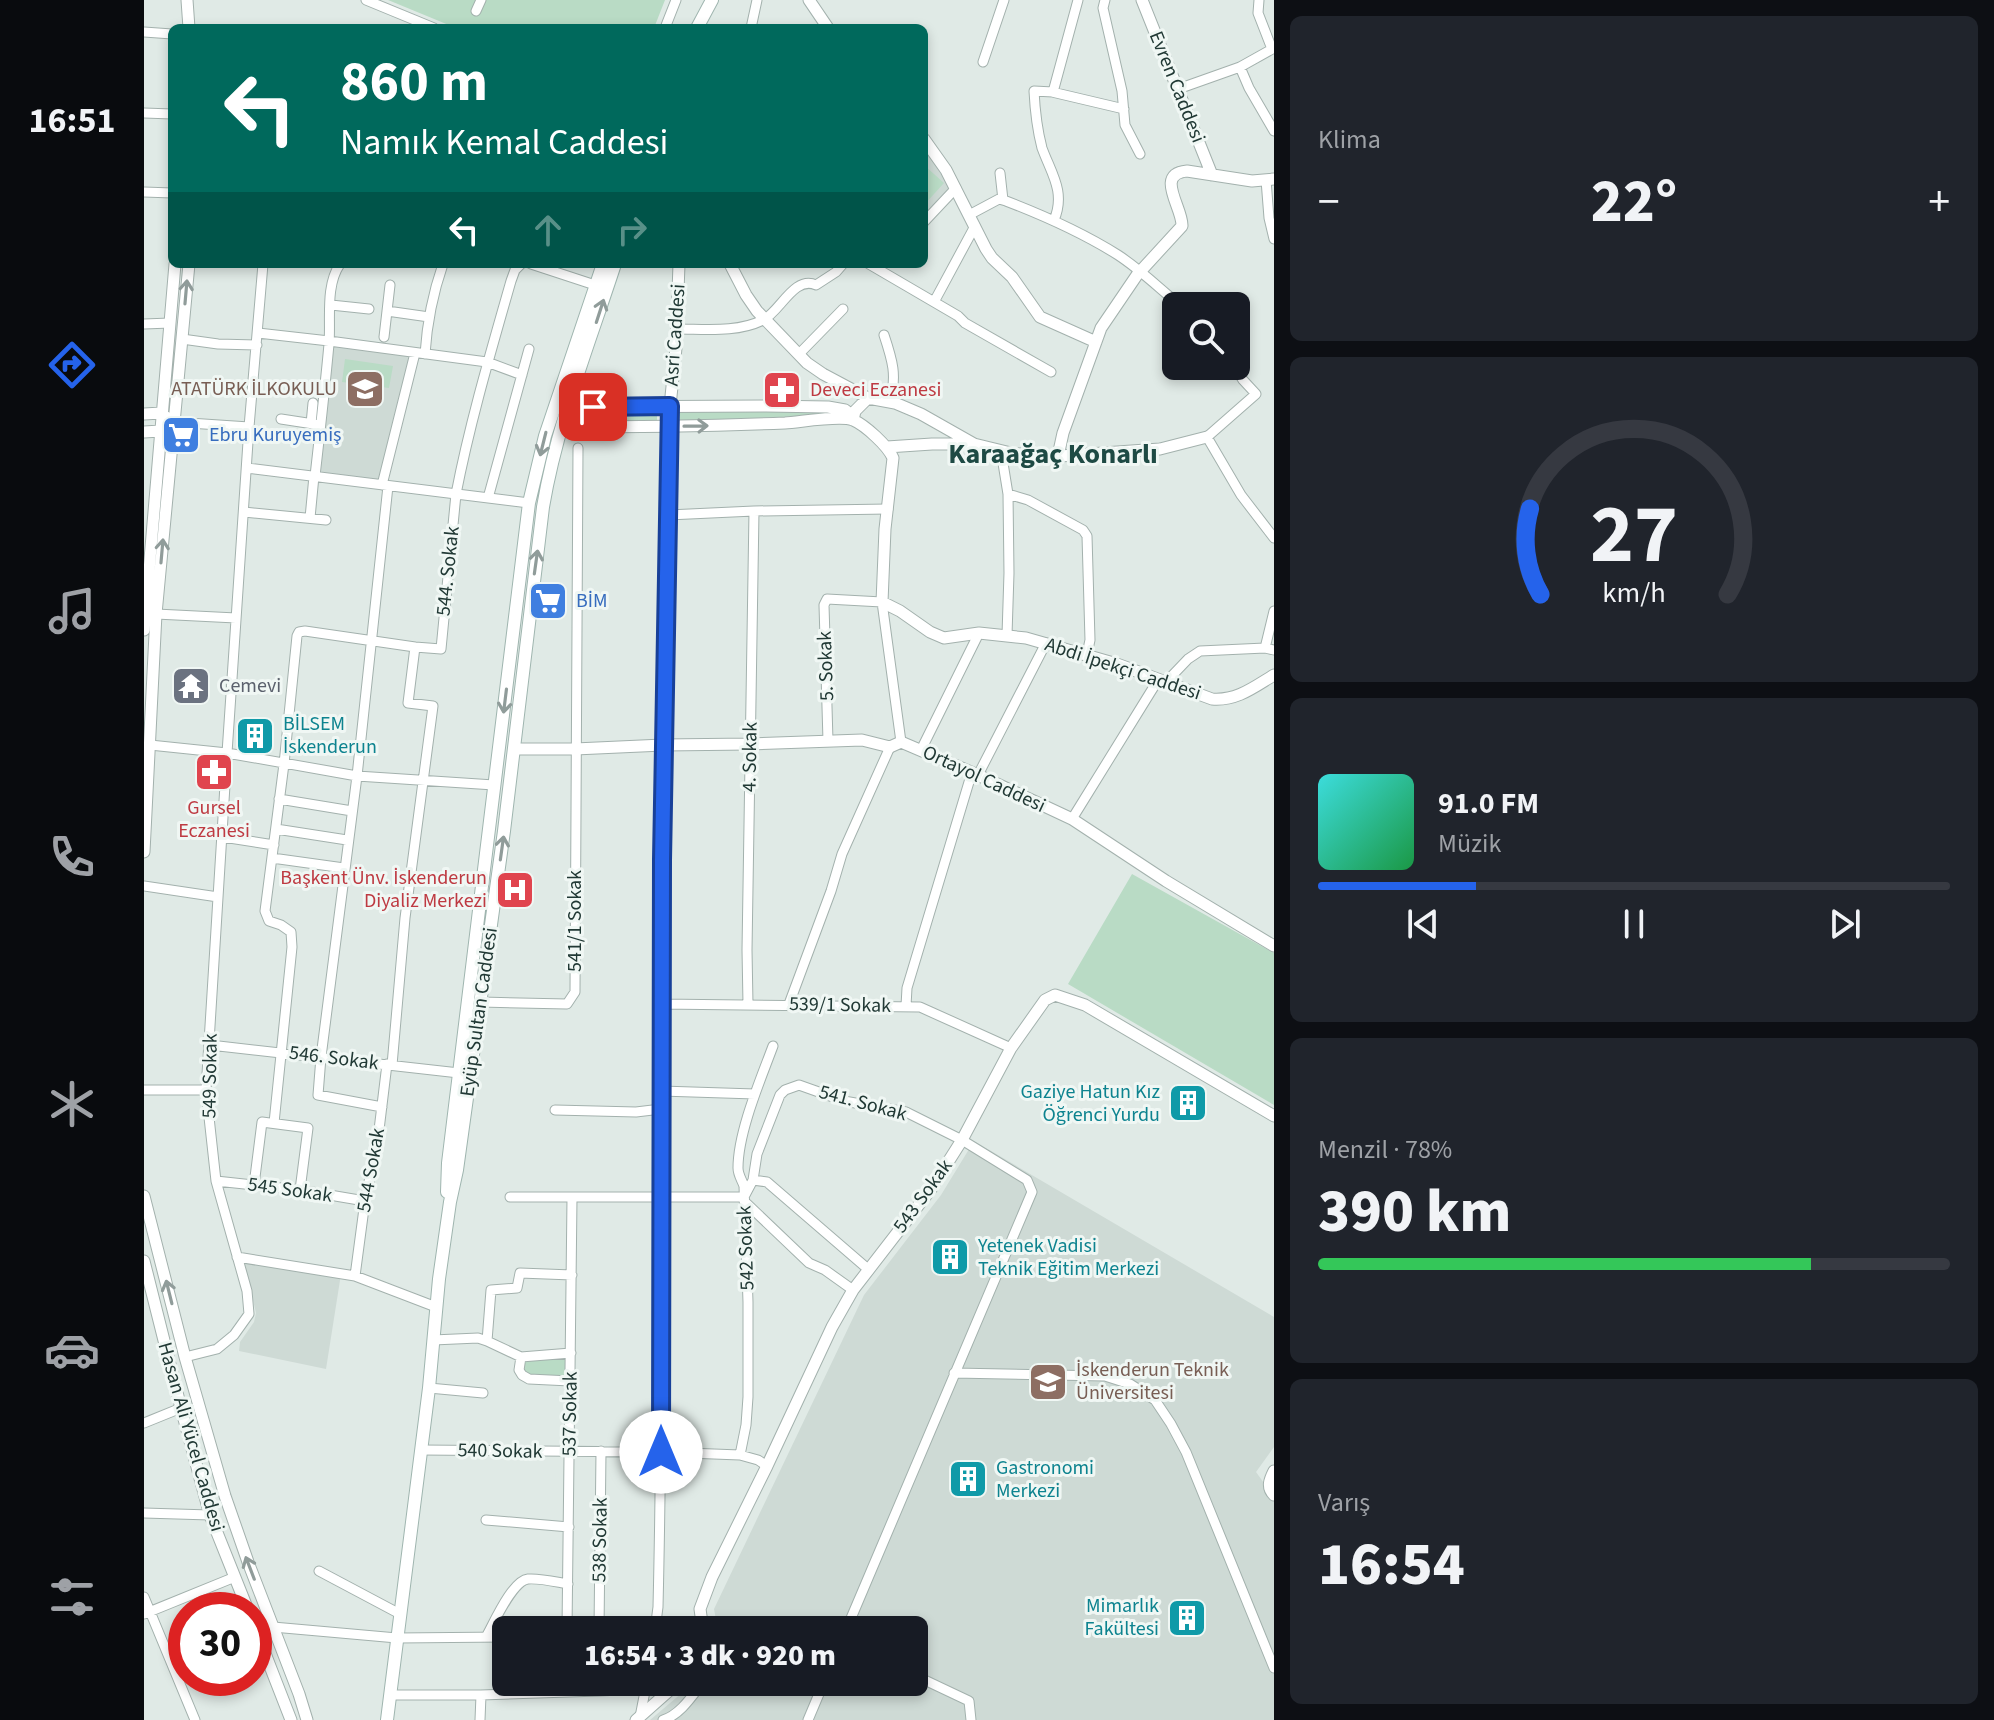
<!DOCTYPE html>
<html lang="tr">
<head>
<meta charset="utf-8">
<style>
  :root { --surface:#171b24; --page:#20242c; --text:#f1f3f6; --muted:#9ea1a6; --line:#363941; --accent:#2563eb }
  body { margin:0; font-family:"Source Sans 3",sans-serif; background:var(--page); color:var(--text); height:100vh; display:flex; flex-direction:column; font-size:30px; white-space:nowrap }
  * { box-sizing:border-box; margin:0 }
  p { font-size:26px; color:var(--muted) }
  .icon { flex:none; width:44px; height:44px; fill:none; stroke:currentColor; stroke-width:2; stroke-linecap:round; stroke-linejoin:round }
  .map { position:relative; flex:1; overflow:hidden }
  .sheet { display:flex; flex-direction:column; gap:16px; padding:16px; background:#0d0f14; width:720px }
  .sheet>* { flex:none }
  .banner { position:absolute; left:24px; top:24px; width:760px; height:244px; border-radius:12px; box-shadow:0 4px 12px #0003; background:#00695c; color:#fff; overflow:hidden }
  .tools { position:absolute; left:1018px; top:292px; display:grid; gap:16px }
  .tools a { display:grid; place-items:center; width:88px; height:88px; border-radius:12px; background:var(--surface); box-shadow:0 4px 12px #0003; font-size:40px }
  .speed { position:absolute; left:24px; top:1592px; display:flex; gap:16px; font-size:40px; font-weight:700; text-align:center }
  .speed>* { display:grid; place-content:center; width:104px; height:104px; border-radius:50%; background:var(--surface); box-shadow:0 4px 12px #0003; line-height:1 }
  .speed .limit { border:12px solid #d22; background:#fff; color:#111 }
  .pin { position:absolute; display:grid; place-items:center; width:68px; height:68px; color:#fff; margin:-34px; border-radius:16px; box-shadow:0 4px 12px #0006 }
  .me { position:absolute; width:88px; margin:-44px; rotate:0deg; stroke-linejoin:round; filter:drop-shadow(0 0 6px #0008) }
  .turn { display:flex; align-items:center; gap:28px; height:168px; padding:0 40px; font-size:36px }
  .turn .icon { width:104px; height:104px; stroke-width:2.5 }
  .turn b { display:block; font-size:56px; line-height:68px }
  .lanes { display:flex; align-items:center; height:76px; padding:0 40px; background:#0003; justify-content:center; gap:40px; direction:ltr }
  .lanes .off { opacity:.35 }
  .big { font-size:60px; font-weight:800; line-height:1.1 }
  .sheet .tile { flex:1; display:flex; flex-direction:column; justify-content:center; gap:12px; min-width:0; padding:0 28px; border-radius:12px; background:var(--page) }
  .sheet .dial { align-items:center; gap:0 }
  .dial svg { height:208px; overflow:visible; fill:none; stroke:var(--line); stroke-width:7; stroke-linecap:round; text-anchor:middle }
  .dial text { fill:var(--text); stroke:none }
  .song { display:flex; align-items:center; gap:24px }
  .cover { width:96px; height:96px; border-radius:12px; background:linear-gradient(135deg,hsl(180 70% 55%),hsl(140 70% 35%)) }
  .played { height:8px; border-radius:4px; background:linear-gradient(90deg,var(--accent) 25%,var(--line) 25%) }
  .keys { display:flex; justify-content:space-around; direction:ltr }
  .heat { display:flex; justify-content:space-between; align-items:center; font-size:44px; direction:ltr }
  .charge { height:12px; border-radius:6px; background:linear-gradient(90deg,#34c759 78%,var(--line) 0) }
  .trip { position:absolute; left:348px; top:1616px; width:436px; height:80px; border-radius:12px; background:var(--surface); box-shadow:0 4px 12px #0003; font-weight:800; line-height:80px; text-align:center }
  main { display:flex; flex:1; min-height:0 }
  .dock { display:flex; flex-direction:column; width:144px; justify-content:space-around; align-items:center; background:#090b0e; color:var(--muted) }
  .dock .icon { width:56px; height:56px }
  .dock .current { color:var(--accent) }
  .dock b { font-size:36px; color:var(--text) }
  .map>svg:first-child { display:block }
</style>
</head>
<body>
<main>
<nav class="dock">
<b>16:51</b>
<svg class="icon current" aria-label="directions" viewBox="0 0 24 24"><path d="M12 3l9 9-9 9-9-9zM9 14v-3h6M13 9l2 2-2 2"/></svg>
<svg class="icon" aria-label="music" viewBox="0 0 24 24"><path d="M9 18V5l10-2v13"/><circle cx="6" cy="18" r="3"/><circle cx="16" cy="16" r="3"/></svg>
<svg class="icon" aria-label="phone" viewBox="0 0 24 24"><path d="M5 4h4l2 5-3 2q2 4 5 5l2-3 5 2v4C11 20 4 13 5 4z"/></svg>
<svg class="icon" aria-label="climate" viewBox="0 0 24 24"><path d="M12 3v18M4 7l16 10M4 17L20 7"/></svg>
<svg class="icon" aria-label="car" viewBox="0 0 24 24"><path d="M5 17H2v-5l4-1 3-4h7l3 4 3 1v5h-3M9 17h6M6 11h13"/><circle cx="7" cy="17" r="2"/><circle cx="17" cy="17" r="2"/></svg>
<svg class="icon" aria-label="filters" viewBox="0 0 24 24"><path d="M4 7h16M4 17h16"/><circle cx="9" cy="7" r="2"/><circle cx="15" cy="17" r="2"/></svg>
</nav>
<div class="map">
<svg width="1130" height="1720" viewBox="0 0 1130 1720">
  <rect width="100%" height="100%" fill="#e0eae6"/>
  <!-- built -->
  <path fill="#cedad5" d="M780,149L807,188L780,216Z
    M185,341L271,353L238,485L171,476Z
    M830,1141L1130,1317V1447L1112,1472L1130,1497V1720H506L539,1692L549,1682H770V1630H574L570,1609L720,1295L797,1195Z
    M100,1262L197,1274L182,1369L95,1351L96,1342L110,1322L112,1313Z"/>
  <!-- green -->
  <path fill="#b9dbc5" d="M244,0H521L510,28H312Z
    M780,165L800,183L780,205Z
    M201,359L249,366L245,388L198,382Z
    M597,410L688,412L691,415L536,421L535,411Z
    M513,411V421L439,423L440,413Z
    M988,874L1130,953V1105L924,984Z
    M422,1357L421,1377H390L378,1370L379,1359Z"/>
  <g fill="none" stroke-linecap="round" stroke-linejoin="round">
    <!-- minor casing -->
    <g stroke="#a3b1ad" stroke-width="11">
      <path id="minor" d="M222,0L290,28
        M961,0L959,8L978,91L981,125L996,154
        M1115,0L1114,13L1128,49
        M332,11L337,0
        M521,28L532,0
        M607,28L613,0
        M0,32L28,34
        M839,62L860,0
        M1096,67L1105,88L1130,131
        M1034,89L1096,67L1130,48
        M908,92L980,109
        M0,113L28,114
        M856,173L859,200
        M1122,180L1125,218L1130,239
        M0,192L28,193
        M825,215L855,199L862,201C901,216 939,233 974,255C997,270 1016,289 1037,306
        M910,220C922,192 907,173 898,148C893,129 891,111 890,91L909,92L934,0
        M780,222L812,188
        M387,264L451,285
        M725,264L814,316L821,323L907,372
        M790,302L831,226
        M187,305L225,309
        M243,311L285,317
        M0,324L26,323
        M533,329C561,329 593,333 619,320C636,312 650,275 672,285L692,272L699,264
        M114,333L185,341L343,362L378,375
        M740,335C748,359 754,377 745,402
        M240,337L246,285
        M38,339L74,344L113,345
        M281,354C283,323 289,293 299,264
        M655,354L699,309
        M1090,366L1099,380L1112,394L1063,437L1097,495L1130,538
        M137,419L176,425
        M30,422L105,427
        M167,424L169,403
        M857,451L864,494L865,573L863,635
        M103,468L385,503
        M171,476C176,432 181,388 185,344C187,319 181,286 196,264
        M238,485L271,353
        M864,494L884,500L939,530L943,536L946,640L943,654
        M344,498L385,349
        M100,512L182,520
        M524,515L610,511L744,509
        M166,518L170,476
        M12,614L92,618
        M271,647L297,649L312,494C326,422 347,351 367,281L371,270L377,264
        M1121,648L1130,611
        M1022,682L1044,659L1056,651L1121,648L1130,650
        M684,741L680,605L683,599L738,602L757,742
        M6,745L83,753L213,776L350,785
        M777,750L835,633
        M834,775L902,643
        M135,799L208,811
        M928,819L1014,680
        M132,829L203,840
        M79,837L130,845
        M128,858L200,868
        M0,886L74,897
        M337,1002L423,1004L431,992L434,448
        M517,1004L776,1007L867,1048
        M604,1004L603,950L610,511
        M645,1004L687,891L698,854L746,747
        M762,1006L763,988L828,772
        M66,1045L315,1073
        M0,1090H62
        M517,1091L611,1094
        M238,1107L174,1095L177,1057L213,776L244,486
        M411,1110L492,1112L517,1109
        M130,1123L148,947L147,932L137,925L125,921L121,911L140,764L153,636L155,632L161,631L271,647L264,703L289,706L261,918L248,1065
        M609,1180L623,1182L725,1270
        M72,1181L156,1190L221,1201
        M110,1185L118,1122L164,1128L156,1190
        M366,1197H600L609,1180L613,1154L636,1095L641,1090L655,1085L700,1101L762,1112L818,1140L883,1180L888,1192L702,1630
        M600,1201L665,1263L681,1270L709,1290
        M93,1257L211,1276L292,1307
        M211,1276L221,1201L234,1138L243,1064
        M289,1340L334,1338L343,1341L377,1357L427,1353
        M343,1341L347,1290L373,1288L376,1273L428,1275
        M41,1357L73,1349L90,1335L105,1314L103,1291L72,1181L62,1090L83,753L105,427L119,264
        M377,1357L375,1370L378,1375L385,1379L426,1381
        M810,1373L961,1376L986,1384L1011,1400L1027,1424L1042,1452L1130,1668
        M285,1388L339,1393
        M0,1423L37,1408
        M277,1450L517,1452L596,1455L614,1460L623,1466
        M596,1455L602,1425L604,1397V1302L600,1186C598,1180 594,1175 594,1168C594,1132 616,1081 629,1046
        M0,1513L66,1515
        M342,1520L425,1527
        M175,1571L256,1614
        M0,1597L51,1720
        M0,1614L91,1577
        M129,1627L253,1638L362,1637
        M423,1630L428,1198
        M455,1630L457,1451
        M511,1630L514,1607C522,1277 514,947 522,617C523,547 522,476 526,406
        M342,1637C350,1623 368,1581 384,1579C396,1578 412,1582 424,1584
        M770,1675L825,1701L827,1720
        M246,1695H337L455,1691L498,1689L505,1682
        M496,1717L502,1686
        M336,1720L337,1695
        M519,1720C536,1715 548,1696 559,1682
        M664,1720L680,1682"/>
    </g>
    <!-- tertiary casing -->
    <g stroke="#a3b1ad" stroke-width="13">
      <path id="tertiary" d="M43,0L45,28
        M665,0L684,28
        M998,0L1068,175
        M780,139L802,170L842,249L848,258L868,277L896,317L952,342
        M586,264L602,295L613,311L663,363L679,374L724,398L751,403L777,414L830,444L867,453L902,457L1016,449L1063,437
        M526,406L532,348L535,264
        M423,407L622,406L684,407L701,410L709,416
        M0,414L17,413L22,417
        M709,420L711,411L724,398
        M418,427C492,427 566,426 641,423C657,422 696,415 709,420C721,425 744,446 749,458L741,529L738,602L756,611L786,632L800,638L835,633L882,638L973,664L1068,699C1093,701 1110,687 1130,675
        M0,432L16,431L21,429
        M743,447L788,444H825
        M914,456L919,433L957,328L993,275L1038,226C1039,208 1010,174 1043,171L1108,181L1130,179
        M0,630L31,264
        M370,749H431L519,745L606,744L718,740L746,747L757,742L834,775L928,819L1022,881L1130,946
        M0,852L12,614L45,264
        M0,1196L41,1357L81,1496L104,1562L155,1694L163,1720
        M0,1261L37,1408L66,1515L104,1610
        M1130,1471C1126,1479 1122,1487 1130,1495
        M110,1625L147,1720
        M559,1630L556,1609L568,1577L623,1466L688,1327L709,1290L787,1189L818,1140L867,1048L901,1000L911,995L941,1005L1130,1116
        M492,1720L535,1682"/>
    </g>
    <!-- secondary casing -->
    <g stroke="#9fb5af" stroke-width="14">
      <path id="secondary" d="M553,28L568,0
        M303,1192L304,1163L385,503L401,436L459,264
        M243,1720L285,1388L295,1279L306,1202L313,1170L360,831L399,507C413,424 445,344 471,264"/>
    </g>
    <!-- minor -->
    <use href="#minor" stroke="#fff" stroke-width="9"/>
    <!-- tertiary -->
    <use href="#tertiary" stroke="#fff" stroke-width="11"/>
    <!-- secondary -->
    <use href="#secondary" stroke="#fff" stroke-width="12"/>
  </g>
  <!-- one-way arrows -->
  <defs><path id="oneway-shaft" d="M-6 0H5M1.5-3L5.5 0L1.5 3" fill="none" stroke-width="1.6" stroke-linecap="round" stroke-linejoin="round" transform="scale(2)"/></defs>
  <g stroke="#909c9a">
    <use href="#oneway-shaft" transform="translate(42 292) rotate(-85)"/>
    <use href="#oneway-shaft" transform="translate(456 311) rotate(-72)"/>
    <use href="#oneway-shaft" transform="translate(552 426) rotate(-1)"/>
    <use href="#oneway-shaft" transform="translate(399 444) rotate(104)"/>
    <use href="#oneway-shaft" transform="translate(18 551) rotate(-85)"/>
    <use href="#oneway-shaft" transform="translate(392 562) rotate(-82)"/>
    <use href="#oneway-shaft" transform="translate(361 701) rotate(97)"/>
    <use href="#oneway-shaft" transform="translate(358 848) rotate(-82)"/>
    <use href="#oneway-shaft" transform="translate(25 1292) rotate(-104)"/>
    <use href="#oneway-shaft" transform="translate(106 1568) rotate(-111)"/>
  </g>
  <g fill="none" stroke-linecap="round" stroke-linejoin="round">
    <!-- route casing -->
    <g stroke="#184099" stroke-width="20">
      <path id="route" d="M449,407L526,406L518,860L517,1452"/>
    </g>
    <!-- route -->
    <use href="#route" stroke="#2563eb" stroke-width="14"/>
  </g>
  <!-- icons -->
  <defs>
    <g id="school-square" transform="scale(2)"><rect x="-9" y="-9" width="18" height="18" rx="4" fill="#8d6e63" stroke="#f0f7f4"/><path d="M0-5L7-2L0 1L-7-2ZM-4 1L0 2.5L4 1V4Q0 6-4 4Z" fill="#fff"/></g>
    <g id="pharmacy-square" transform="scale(2)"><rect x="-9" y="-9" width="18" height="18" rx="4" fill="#e0444e" stroke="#f0f7f4"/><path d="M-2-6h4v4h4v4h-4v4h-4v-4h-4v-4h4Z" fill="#fff"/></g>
    <g id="supermarket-square" transform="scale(2)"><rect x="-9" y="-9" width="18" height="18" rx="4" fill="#3f7fe0" stroke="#f0f7f4"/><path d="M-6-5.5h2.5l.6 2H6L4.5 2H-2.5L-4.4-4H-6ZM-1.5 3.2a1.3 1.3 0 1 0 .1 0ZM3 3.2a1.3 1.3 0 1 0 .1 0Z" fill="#fff"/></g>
    <g id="temple-square" transform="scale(2)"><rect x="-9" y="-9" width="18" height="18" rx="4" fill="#6b7280" stroke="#f0f7f4"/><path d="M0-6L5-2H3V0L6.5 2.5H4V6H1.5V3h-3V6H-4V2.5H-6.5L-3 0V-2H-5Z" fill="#fff"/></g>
    <g id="building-square" transform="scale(2)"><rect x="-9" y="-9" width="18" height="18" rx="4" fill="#0f9aa8" stroke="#f0f7f4"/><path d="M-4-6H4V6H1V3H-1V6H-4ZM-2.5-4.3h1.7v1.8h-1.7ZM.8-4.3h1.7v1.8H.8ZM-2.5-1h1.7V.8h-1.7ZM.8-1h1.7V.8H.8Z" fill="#fff"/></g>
    <g id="hospital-square" transform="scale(2)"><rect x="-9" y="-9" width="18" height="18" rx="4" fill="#e0444e" stroke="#f0f7f4"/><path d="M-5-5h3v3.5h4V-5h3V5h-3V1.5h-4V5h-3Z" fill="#fff"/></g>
    <g id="university-square" transform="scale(2)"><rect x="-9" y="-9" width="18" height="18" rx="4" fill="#8d6e63" stroke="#f0f7f4"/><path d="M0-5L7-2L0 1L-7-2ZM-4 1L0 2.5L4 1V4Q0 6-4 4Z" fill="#fff"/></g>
  </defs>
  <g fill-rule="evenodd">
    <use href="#school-square" x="221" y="389"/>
    <use href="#pharmacy-square" x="638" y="390"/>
    <use href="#supermarket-square" x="37" y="435"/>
    <use href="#supermarket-square" x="404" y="601"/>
    <use href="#temple-square" x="47" y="686"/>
    <use href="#building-square" x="111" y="736"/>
    <use href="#pharmacy-square" x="70" y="772"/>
    <use href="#hospital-square" x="371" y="890"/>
    <use href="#building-square" x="1044" y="1103"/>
    <use href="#building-square" x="806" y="1257"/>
    <use href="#university-square" x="904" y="1382"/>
    <use href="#building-square" x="824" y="1479"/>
    <use href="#building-square" x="1043" y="1618"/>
  </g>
  <g text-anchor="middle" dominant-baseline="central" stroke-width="6" stroke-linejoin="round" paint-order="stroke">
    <!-- street labels -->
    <g font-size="20" fill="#213935" stroke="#f0f7f4">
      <text transform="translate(1033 87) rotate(68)">Evren Caddesi</text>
      <text transform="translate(531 335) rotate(-86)">Asri Caddesi</text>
      <text transform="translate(304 571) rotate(-84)">544. Sokak</text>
      <text transform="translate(682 666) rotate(-92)">5. Sokak</text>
      <text transform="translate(979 669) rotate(18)">Abdi İpekçi Caddesi</text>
      <text transform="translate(606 757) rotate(-89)">4. Sokak</text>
      <text transform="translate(840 779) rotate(25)">Ortayol Caddesi</text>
      <text transform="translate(431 921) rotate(-90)">541/1 Sokak</text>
      <text transform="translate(696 1005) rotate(1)">539/1 Sokak</text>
      <text transform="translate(335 1012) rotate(-82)">Eyüp Sultan Caddesi</text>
      <text transform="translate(190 1058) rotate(7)">546. Sokak</text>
      <text transform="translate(66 1076) rotate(-89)">549 Sokak</text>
      <text transform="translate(719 1103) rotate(15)">541. Sokak</text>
      <text transform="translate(227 1170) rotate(-80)">544 Sokak</text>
      <text transform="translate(146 1190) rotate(8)">545 Sokak</text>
      <text transform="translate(779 1196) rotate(-54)">543 Sokak</text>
      <text transform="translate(602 1248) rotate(-92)">542 Sokak</text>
      <text transform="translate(426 1414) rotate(-89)">537 Sokak</text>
      <text transform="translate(47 1437) rotate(74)">Hasan Ali Yücel Caddesi</text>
      <text transform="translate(356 1451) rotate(1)">540 Sokak</text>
      <text transform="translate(456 1540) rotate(-89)">538 Sokak</text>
    </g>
    <!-- education labels -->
    <g font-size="20" fill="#785e54" stroke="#f0f7f4" text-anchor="end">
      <text x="193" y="389">ATATÜRK İLKOKULU</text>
      <text x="932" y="1370" text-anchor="start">İskenderun Teknik<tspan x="932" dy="23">Üniversitesi</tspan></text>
    </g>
    <!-- health labels -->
    <g font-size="20" fill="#be3a42" stroke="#f0f7f4" text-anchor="start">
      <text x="666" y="390">Deveci Eczanesi</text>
      <text x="70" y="808" text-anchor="middle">Gursel<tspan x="70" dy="23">Eczanesi</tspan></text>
      <text x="343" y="878" text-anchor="end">Başkent Ünv. İskenderun<tspan x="343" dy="23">Diyaliz Merkezi</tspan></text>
    </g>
    <!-- shop labels -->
    <g font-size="20" fill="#366cbe" stroke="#f0f7f4" text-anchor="start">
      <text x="65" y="435">Ebru Kuruyemiş</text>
      <text x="432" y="601">BİM</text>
    </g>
    <!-- worship labels -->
    <g font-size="20" fill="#5b616d" stroke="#f0f7f4" text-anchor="start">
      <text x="75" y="686">Cemevi</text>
    </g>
    <!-- culture labels -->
    <g font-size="20" fill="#0d838f" stroke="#f0f7f4" text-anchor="start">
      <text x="139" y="724">BİLSEM<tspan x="139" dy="23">İskenderun</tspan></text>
      <text x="1016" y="1092" text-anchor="end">Gaziye Hatun Kız<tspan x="1016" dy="23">Öğrenci Yurdu</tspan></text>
      <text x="834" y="1246">Yetenek Vadisi<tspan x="834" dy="23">Teknik Eğitim Merkezi</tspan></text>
      <text x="852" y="1468">Gastronomi<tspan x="852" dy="23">Merkezi</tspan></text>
      <text x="1015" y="1606" text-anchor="end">Mimarlık<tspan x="1015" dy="23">Fakültesi</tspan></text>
    </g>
    <!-- district labels -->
    <g font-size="28" font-weight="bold" fill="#1e4a44" stroke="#f0f7f4">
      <text x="909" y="454">Karaağaç Konarlı</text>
    </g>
  </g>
</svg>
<div class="tools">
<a><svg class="icon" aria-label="search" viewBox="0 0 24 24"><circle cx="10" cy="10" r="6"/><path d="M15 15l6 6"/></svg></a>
</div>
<div class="speed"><div class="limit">30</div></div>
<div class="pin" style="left:449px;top:407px;background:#d93025"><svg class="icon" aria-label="arrive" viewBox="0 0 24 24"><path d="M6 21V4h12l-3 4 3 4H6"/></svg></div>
<svg class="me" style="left:517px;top:1452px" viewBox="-20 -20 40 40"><circle r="19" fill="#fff"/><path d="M0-13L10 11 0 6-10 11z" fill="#2563eb"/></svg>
<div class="trip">16:54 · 3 dk · 920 m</div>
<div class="banner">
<div class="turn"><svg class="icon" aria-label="left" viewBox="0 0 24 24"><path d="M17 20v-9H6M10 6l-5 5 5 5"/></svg><div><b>860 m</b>Namık Kemal Caddesi</div></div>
<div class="lanes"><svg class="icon" aria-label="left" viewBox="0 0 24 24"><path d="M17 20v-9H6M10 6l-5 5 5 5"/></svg><svg class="icon off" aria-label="ahead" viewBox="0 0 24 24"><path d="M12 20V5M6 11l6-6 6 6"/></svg><svg class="icon off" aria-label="right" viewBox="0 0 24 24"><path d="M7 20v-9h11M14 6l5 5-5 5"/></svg></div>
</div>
</div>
<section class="sheet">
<div class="tile"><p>Klima</p>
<div class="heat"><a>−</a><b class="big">22°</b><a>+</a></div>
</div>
<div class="tile dial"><svg viewBox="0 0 100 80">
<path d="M14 69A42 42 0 1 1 86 69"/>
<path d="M14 69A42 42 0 0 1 10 36" stroke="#2563eb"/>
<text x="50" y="56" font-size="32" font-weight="700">27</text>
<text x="50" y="72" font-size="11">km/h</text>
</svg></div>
<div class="tile">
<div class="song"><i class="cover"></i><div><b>91.0 FM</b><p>Müzik</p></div></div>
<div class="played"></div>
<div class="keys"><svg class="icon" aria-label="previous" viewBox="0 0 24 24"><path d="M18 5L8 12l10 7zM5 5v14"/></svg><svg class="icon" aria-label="pause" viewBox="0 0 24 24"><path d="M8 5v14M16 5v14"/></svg><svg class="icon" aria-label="next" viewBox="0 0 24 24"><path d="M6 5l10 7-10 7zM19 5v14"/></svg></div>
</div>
<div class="tile"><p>Menzil · 78%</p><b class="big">390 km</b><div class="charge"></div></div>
<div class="tile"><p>Varış</p><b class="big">16:54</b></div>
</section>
</main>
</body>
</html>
